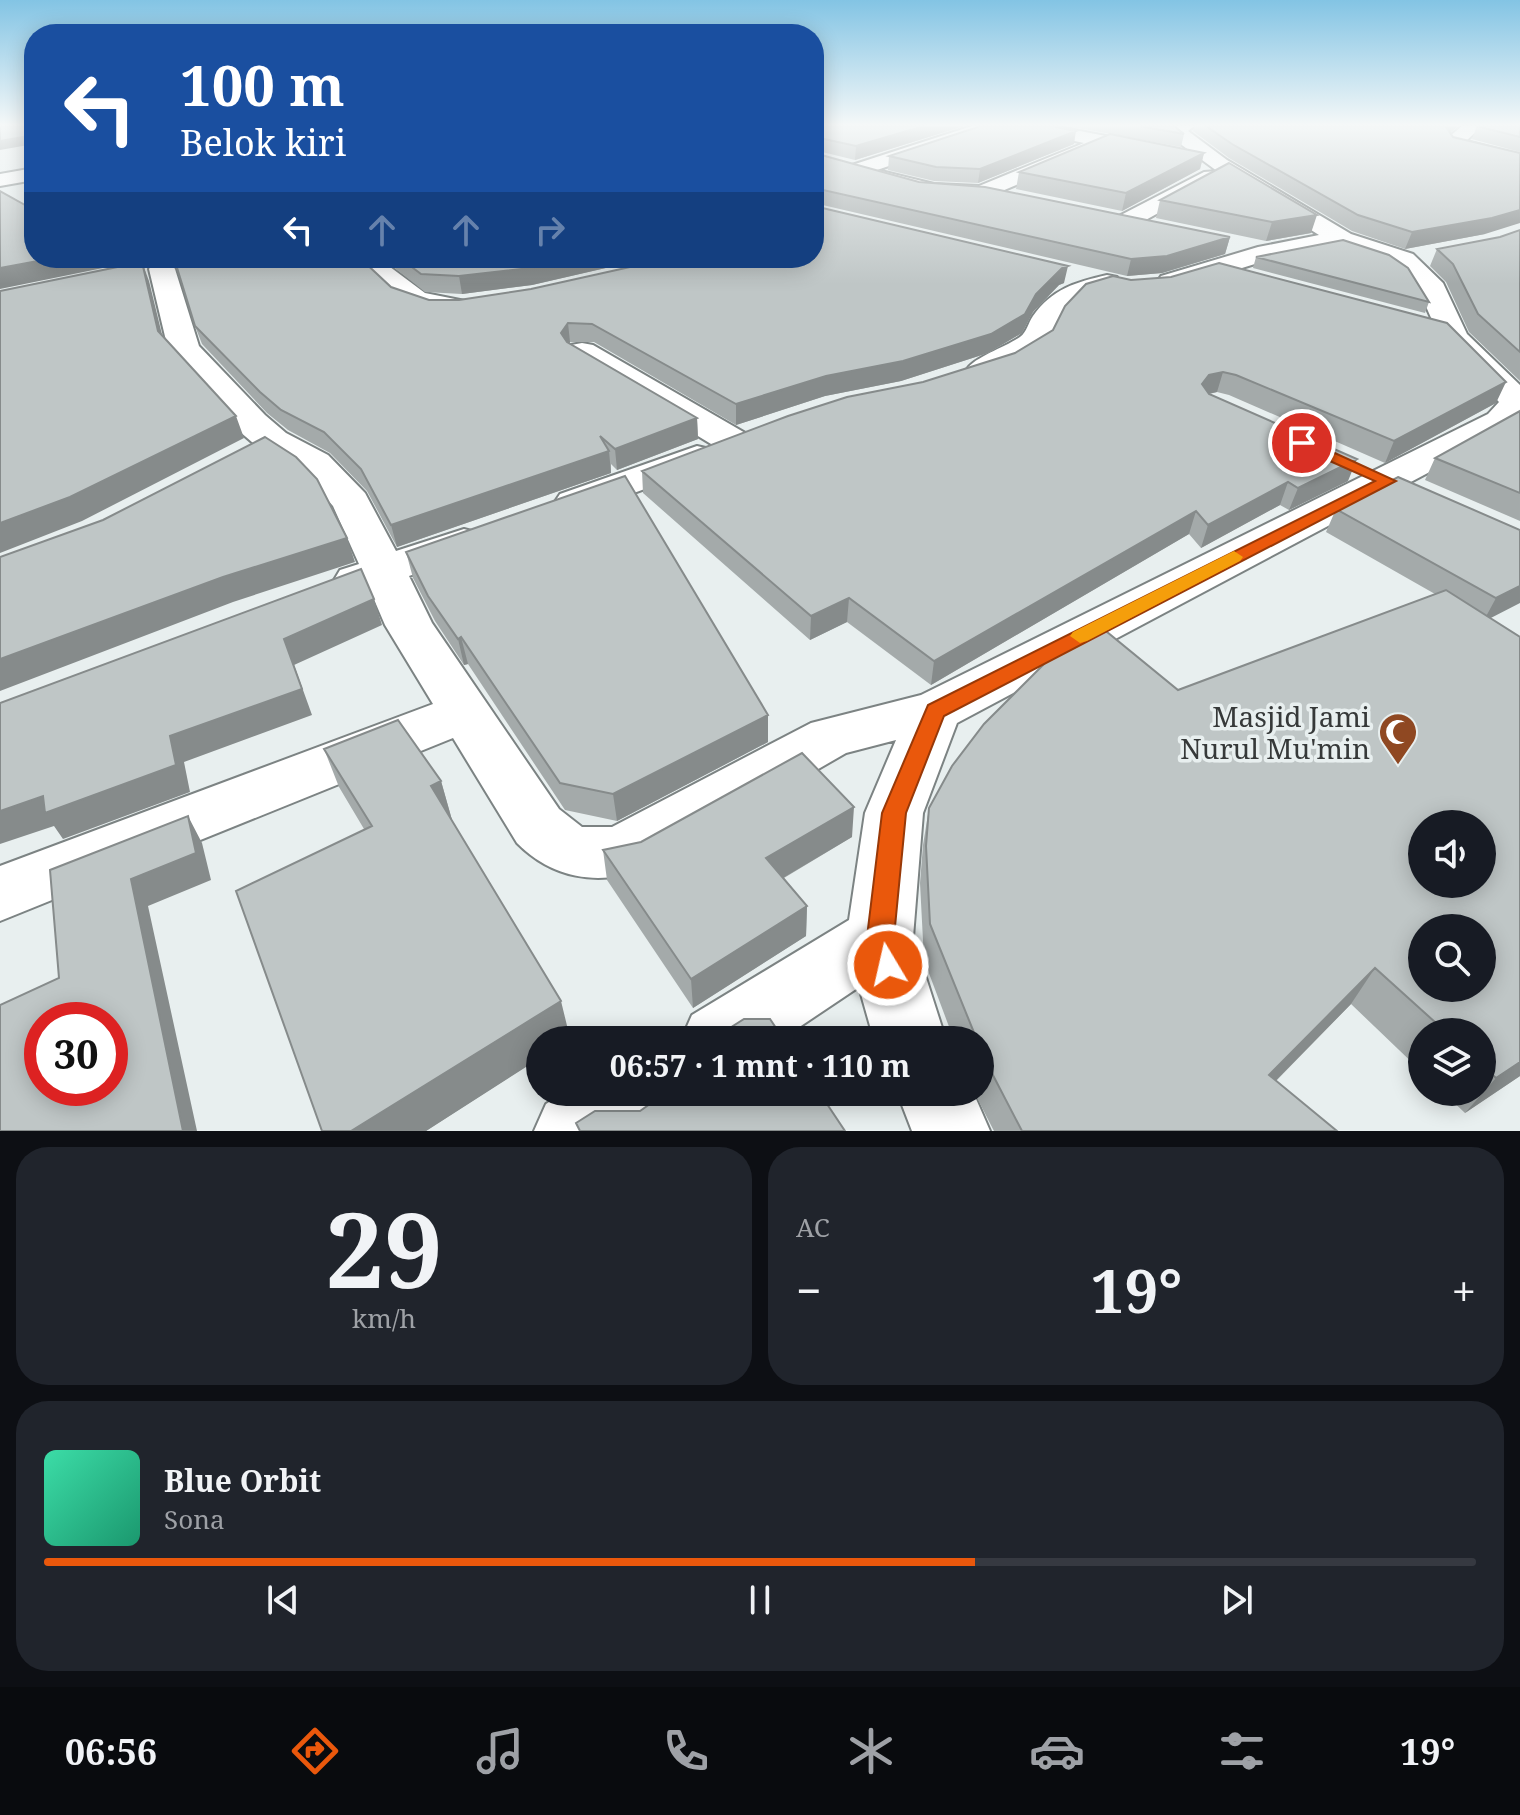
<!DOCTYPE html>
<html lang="id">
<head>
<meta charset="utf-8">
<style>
  :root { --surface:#171b24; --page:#20242c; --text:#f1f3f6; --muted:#9ea1a6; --line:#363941; --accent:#ea580c }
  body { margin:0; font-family:"Noto Serif",serif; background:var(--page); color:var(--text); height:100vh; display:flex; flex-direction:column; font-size:30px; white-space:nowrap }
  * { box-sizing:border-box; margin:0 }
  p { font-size:26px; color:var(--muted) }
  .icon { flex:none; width:44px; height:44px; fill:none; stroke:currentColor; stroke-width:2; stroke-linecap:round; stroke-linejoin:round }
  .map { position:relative; height:1131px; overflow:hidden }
  .drawer { display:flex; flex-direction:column; gap:16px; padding:16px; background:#0d0f14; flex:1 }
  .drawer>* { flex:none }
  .top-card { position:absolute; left:24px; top:24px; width:800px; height:244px; border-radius:32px; box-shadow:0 4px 20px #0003; background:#1a4fa0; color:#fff; overflow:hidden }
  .tools { position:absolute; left:1408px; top:810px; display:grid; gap:16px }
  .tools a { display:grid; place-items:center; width:88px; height:88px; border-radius:50%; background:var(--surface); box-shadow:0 4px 20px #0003; font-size:40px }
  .speed { position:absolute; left:24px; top:1002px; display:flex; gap:16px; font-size:40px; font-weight:700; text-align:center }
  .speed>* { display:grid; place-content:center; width:104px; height:104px; border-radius:50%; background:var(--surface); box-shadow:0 4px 20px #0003; line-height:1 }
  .speed .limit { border:12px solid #d22; background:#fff; color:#111 }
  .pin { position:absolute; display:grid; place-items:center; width:68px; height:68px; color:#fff; margin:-34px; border:4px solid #fff; border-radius:50%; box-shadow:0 2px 8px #0007 }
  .me { position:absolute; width:88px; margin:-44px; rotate:351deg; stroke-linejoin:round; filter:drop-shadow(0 0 6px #0008) }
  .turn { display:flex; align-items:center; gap:28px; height:168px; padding:0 24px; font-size:36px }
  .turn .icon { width:104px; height:104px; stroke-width:2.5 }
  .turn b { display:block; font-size:56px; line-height:68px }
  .lanes { display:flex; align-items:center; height:76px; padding:0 24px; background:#0003; justify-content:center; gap:40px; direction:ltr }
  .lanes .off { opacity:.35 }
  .big { font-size:60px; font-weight:700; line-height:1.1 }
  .drawer .card { flex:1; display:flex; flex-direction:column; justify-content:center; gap:12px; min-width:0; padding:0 28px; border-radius:32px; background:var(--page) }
  .drawer .dial { align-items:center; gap:0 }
  .dial b { font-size:104px; line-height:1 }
  .song { display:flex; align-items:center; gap:24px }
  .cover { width:96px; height:96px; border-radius:12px; background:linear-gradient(135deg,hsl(160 70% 55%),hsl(160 70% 35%)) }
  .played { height:8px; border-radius:4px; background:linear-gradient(90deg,var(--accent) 65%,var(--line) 65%) }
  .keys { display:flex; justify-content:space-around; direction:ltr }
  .heat { display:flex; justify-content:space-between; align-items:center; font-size:44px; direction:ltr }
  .drawer .tiles { flex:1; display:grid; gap:16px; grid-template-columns:1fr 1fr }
  .card:last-child { grid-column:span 2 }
  .trip { position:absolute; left:526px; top:1026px; width:468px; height:80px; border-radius:40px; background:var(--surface); box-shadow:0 4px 20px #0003; font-weight:700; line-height:80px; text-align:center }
  .menu { display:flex; height:128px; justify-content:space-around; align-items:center; background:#090b0e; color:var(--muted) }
  .menu .icon { width:56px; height:56px }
  .menu .selected { color:var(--accent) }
  .menu b { font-size:36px; color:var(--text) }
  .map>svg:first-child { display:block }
</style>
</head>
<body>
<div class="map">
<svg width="1520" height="1131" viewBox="0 0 1520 1131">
  <rect width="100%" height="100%" fill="#e8efef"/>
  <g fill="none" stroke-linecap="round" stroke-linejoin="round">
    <!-- minor casing -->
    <g stroke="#7c8383" stroke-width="4">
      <path id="minor" d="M972,126H998L995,130L877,170L934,184L979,186L1084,143L1023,130L1020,126H1054L1111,137L1114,141L1111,145L983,199L934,198L849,174L846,170L849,166Z
        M1167,126H1194L1188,131L1227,160L1351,234L1413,254L1443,283L1467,334L1520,385V424L957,723L923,813L913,937L946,1040H874L859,987L780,1040H681L692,1015L849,920L865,813L896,740L846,753L643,870C596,886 552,878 517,843L453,738L0,921V866L433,704L385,625L370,590L356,594L340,590L334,580L340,570L359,564L333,506L302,471L260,449L239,431L173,356L168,349L149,269L153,263H171L175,269L199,346L265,415L286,433L328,455L365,493L396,551L464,529L479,533L485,542L479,551L409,576L432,623L559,809L582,827H612L811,723L921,695L1488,414L1499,402L1443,345L1417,286L1395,266L1340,247L1271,259L1171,290L1161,288L1157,282L1161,276L1258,247L1319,235L1219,172L1222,176L1218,180L1133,227H1117L1113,222L1117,217L1204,172L1217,171L1167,134L1165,130Z
        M1462,126H1482L1466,141L1520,155V167L1448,148L1444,141Z
        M34,168V180L0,186V174Z
        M349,258H378L425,293L465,301L469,307L465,313C423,324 373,292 349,258Z
        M1107,275L1117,277L1121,283C1112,296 1094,291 1081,299C1063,309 1061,330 1049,344C1035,362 994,381 972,376L967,369C975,357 1006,347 1020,337C1027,332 1028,323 1033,316C1052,289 1076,282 1107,275Z
        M582,343L593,345L747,434L752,442L747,450L734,453L721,450L571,359L566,352L571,345Z
        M697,446L710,449L716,457L710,465L574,515L560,512L554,503L560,494Z
        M565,1092H672L661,1118L642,1131H534L546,1104Z
        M897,1092H973L990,1131H912Z"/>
    </g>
    <!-- minor -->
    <use href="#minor" fill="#fff" fill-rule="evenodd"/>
  </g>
  <!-- wall -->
  <path fill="#a4aaaa" d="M814,126H964L855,160L814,150V153Z
    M1068,126H1174L1184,134L1181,147Z
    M1194,126H1458L1450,133L1485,234L1405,249L1352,231L1229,158L1193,131Z
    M1477,126H1520V152L1472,139Z
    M1074,144L978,183L934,181L888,170L889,156Z
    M814,153L919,182L1230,237L1225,254L1162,273L1127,276L814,203Z
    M1204,153L1200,169L1122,211L1016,189L1019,172Z
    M1229,163L1311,233L1266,241L1156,218L1160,200Z
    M1520,230V381L1469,332L1446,282L1430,266L1437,249L1500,237Z
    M1256,257L1429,302L1425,313L1253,268Z
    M382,258H649L532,285L462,294L425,292Z
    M703,258H729L720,262Z
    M723,266L1064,283L1059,285L1033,312L1022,333L988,353L901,381L825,396L736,425L594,342H570L569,344L697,418L698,439L617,470L611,464V473L397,547L367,491L330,453L288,430L267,413L202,344L195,326L391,287L429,300H459Z
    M1053,330L1496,403L1385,463L1229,395L1217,392L1209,394L1348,481L1289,510L1280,505L1201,548L1189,534L931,685L847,622L810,640L643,493L642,471L1015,353Z
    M1520,411V521L1425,480L1435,458Z
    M1336,509L1520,530L1490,618L1520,1076L1465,1113L1443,1092H1482V1032H1422V1072L1351,1004L1276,1081L1337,1131H994L974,1092H980V1040H954L924,960L920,883L923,845L929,808L1178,690L1435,594L1326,532Z
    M406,552L768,715V742L617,821L565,810L468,664L464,665L435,621L413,578Z
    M324,749L441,781L452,820L570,1038L426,1131H322L364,829L339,787Z
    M852,837L784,878L807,906L806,936L693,1008L607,880L603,850Z"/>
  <!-- shaded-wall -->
  <path fill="#868b8b" d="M924,126H964L855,160L856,146Z
    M1448,126H1458L1441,140L1446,127Z
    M1076,131L1074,144L978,183L980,169Z
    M34,135V144L0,150V141Z
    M1204,153L1200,169L1122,211L1126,193Z
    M1520,210V223L1485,234L1405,249L1412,232Z
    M1317,215L1311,233L1266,241L1272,222Z
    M1230,237L1225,254L1162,273L1127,276L1131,259Z
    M54,258H152L0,289V268Z
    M573,258H649L532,285L462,294L459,276Z
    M142,262L149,281L166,351L158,331Z
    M1068,266L1064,283L1059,285L1033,312L1022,333L988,353L901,381L825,396L736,425V404L1036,294L1062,268Z
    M568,323L570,342L563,352L561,333Z
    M1223,372L1217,392L1203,395L1202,384L1209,375Z
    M1506,382L1496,403L1385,463L1394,441Z
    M236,416L244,438L82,521L0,553V523Z
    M697,418L698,439L617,470L615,449Z
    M609,451L611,473L397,547L391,525Z
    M1357,459L1348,481L1289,510L1298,488Z
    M1288,482L1280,505L1201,548L1208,525Z
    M1196,511L1189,534L931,685L934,661Z
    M347,538L355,562L233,602L0,691V659L223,577Z
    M1520,586V603L1483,622L1496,598Z
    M849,598L847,622L810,640L811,616Z
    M374,599L382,625L294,665L312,715L184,762L190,792L63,839L54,826L0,844V811L170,736L284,639Z
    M461,637L468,664L464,665L458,639Z
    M768,715V742L617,821L613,794Z
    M441,781L452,820L443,825L431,786Z
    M854,807L852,837L766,888V858Z
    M188,816L202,843L211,880L148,906L197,1131H183L131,879Z
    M807,906L806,936L693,1008L691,979Z
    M1375,968L1351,1004L1247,1110L1269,1075Z
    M561,1001L570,1038L567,1040H540V1058L426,1131H351Z
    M1520,1062V1076L1465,1113L1496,1078Z"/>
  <!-- building -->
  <path fill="#bfc6c6" stroke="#868b8b" stroke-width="2" fill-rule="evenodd" d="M0,126H34V135L0,141Z
    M814,126H924L856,146L815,137L814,141Z
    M981,126H1051L1076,131L980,169L936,167L889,156Z
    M1140,126H1174L1184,134Z
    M1206,126H1448L1446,127L1453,137L1520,153V210L1492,218L1412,232L1358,215L1232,144Z
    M1477,126H1520V137Z
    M1110,134L1204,153L1126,193L1019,172Z
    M814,153L919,182L985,187L1230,237L1167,256L1131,259L814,188Z
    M1229,163L1317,215L1272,222L1160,200Z
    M0,191L34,210V258H54L0,268Z
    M814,206L1068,266L1062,268L1036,294L1025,314L991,334L903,361L826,376L736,404L592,324L568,323L561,333L567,342L697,418L615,449L600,436L609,451L391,525L361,469L324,432L281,410L260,392L195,326L174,258H360L391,287L429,300H459L531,289L657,261L685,259L723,266L747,258H814Z
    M1520,230V352L1478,314L1453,264L1437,249L1500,237Z
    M1343,240L1389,255L1408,268L1429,302L1256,257Z
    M400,258H573L530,268L459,276L421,274Z
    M142,262L158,331L236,416L70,497L0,523V291Z
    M1219,263L1447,323L1506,382L1394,441L1236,375L1223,372L1209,375L1202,384L1209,394L1357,459L1298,488L1288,482L1208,525L1196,511L934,661L849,598L811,616L642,471L788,416L847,397L923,382L1015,353L1053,330L1065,306L1086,284L1113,276L1131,280L1171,277Z
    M1520,411V493L1435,458Z
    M265,437L296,457L317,479L347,538L223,577L0,659V557L103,520Z
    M625,476L768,715L613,794L560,783L461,637L458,639L428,596L406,552Z
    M1398,477L1520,530V586L1496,598L1336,509Z
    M361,569L374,599L284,639L302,689L170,736L176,765L45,813L43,796L0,811V703Z
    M1446,590L1520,637V1062L1496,1078L1482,1065V1032H1446L1375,968L1269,1075L1337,1131H1022L982,1054L980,1048V1040H977L930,924L926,846L929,808L952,766L984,724L1074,634L1096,623L1178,690ZM1422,824H1482V884H1422ZM1422,928H1482V988H1422Z
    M398,720L441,781L431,786L561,1001L351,1131H322L236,891L372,826L324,749Z
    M802,753L854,807L766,858L807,906L691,979L603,850L641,842Z
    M188,816L196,853L131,879L183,1131H0V1005L59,978L50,870ZM42,1020H110V1088H42Z
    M744,1019H770L784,1040H711Z
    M663,1092H819L845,1131H580L576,1123L595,1111H640L661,1096Z"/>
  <!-- sky -->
  <linearGradient id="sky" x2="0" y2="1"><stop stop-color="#83c4e4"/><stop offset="0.44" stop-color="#f5f8f8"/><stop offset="1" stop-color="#f5f8f8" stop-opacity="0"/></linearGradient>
  <rect width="1520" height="284" fill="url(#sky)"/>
  <!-- route -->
  <path fill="#ea580c" stroke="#983908" stroke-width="2" d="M1302,438L1396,481L944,716L906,813L894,937L902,965L897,974L888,978L878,974L867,937L882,813L928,705L1375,481L1296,446V440Z"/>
  <!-- slow -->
  <path fill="#f59e0b" d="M1234,551L1243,557L1240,561L1087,641L1080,643L1070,636L1073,632Z"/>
  <!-- icons -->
  <defs>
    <g id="mosque-pin" transform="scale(2)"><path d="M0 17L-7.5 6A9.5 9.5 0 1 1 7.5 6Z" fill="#8f4822" stroke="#e8efef"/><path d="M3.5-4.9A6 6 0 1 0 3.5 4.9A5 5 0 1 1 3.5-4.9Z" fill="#fff"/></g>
  </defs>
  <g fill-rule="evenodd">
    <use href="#mosque-pin" x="1398" y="732"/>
  </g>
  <g text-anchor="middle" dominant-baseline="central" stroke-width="7" stroke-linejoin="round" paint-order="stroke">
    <!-- near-poi labels -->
    <g font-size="28" fill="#363939" stroke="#e8efef" text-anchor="end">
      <text x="1370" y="716">Masjid Jami<tspan x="1370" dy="32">Nurul Mu'min</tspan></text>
    </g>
  </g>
</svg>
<div class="tools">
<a><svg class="icon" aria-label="sound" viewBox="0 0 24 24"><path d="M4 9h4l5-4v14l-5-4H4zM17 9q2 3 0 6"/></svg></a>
<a><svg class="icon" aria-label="search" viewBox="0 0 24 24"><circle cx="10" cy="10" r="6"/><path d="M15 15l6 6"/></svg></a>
<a><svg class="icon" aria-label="layers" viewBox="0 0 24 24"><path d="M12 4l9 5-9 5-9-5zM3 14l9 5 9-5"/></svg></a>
</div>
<div class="speed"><div class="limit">30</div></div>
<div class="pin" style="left:1302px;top:443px;background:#d93025"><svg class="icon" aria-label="arrive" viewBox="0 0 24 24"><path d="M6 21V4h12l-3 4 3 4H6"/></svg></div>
<svg class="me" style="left:888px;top:965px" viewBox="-20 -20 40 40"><circle r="17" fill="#ea580c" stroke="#fff" stroke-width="3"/><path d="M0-11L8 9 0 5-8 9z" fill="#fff"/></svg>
<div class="trip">06:57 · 1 mnt · 110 m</div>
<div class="top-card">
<div class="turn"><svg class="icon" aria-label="left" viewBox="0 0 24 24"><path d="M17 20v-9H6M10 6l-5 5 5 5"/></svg><div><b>100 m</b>Belok kiri</div></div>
<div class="lanes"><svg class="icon" aria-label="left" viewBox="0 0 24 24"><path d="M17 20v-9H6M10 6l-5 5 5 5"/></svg><svg class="icon off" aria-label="ahead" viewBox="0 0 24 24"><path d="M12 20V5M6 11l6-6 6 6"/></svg><svg class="icon off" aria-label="ahead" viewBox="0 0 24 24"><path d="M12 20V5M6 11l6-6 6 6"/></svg><svg class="icon off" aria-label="right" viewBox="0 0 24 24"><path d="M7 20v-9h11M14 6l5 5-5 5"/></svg></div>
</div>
</div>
<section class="drawer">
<div class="tiles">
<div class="card dial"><b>29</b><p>km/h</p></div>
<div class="card"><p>AC</p>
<div class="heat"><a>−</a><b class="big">19°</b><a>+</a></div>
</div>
<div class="card">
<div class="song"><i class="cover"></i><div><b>Blue Orbit</b><p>Sona</p></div></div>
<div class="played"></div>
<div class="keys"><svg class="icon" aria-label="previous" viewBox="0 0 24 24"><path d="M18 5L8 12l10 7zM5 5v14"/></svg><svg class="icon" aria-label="pause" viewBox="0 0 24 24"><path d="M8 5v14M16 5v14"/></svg><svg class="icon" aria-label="next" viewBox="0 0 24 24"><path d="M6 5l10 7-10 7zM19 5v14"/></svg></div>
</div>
</div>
</section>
<nav class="menu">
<b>06:56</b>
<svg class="icon selected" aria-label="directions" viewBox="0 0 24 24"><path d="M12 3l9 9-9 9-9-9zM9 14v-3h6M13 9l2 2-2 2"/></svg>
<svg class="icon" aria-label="music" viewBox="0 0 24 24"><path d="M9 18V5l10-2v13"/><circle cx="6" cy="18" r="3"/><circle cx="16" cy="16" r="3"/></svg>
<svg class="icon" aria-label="phone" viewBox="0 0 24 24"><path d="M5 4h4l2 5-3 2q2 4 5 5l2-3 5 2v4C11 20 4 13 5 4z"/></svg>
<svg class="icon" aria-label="climate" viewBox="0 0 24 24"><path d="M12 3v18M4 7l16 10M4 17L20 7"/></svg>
<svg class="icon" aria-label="car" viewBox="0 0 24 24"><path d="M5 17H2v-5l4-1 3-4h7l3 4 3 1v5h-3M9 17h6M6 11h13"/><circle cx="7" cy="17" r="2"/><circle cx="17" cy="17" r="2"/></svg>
<svg class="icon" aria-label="filters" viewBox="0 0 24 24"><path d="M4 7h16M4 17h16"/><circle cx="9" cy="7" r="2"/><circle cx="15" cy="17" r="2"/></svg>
<b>19°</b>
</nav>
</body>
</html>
